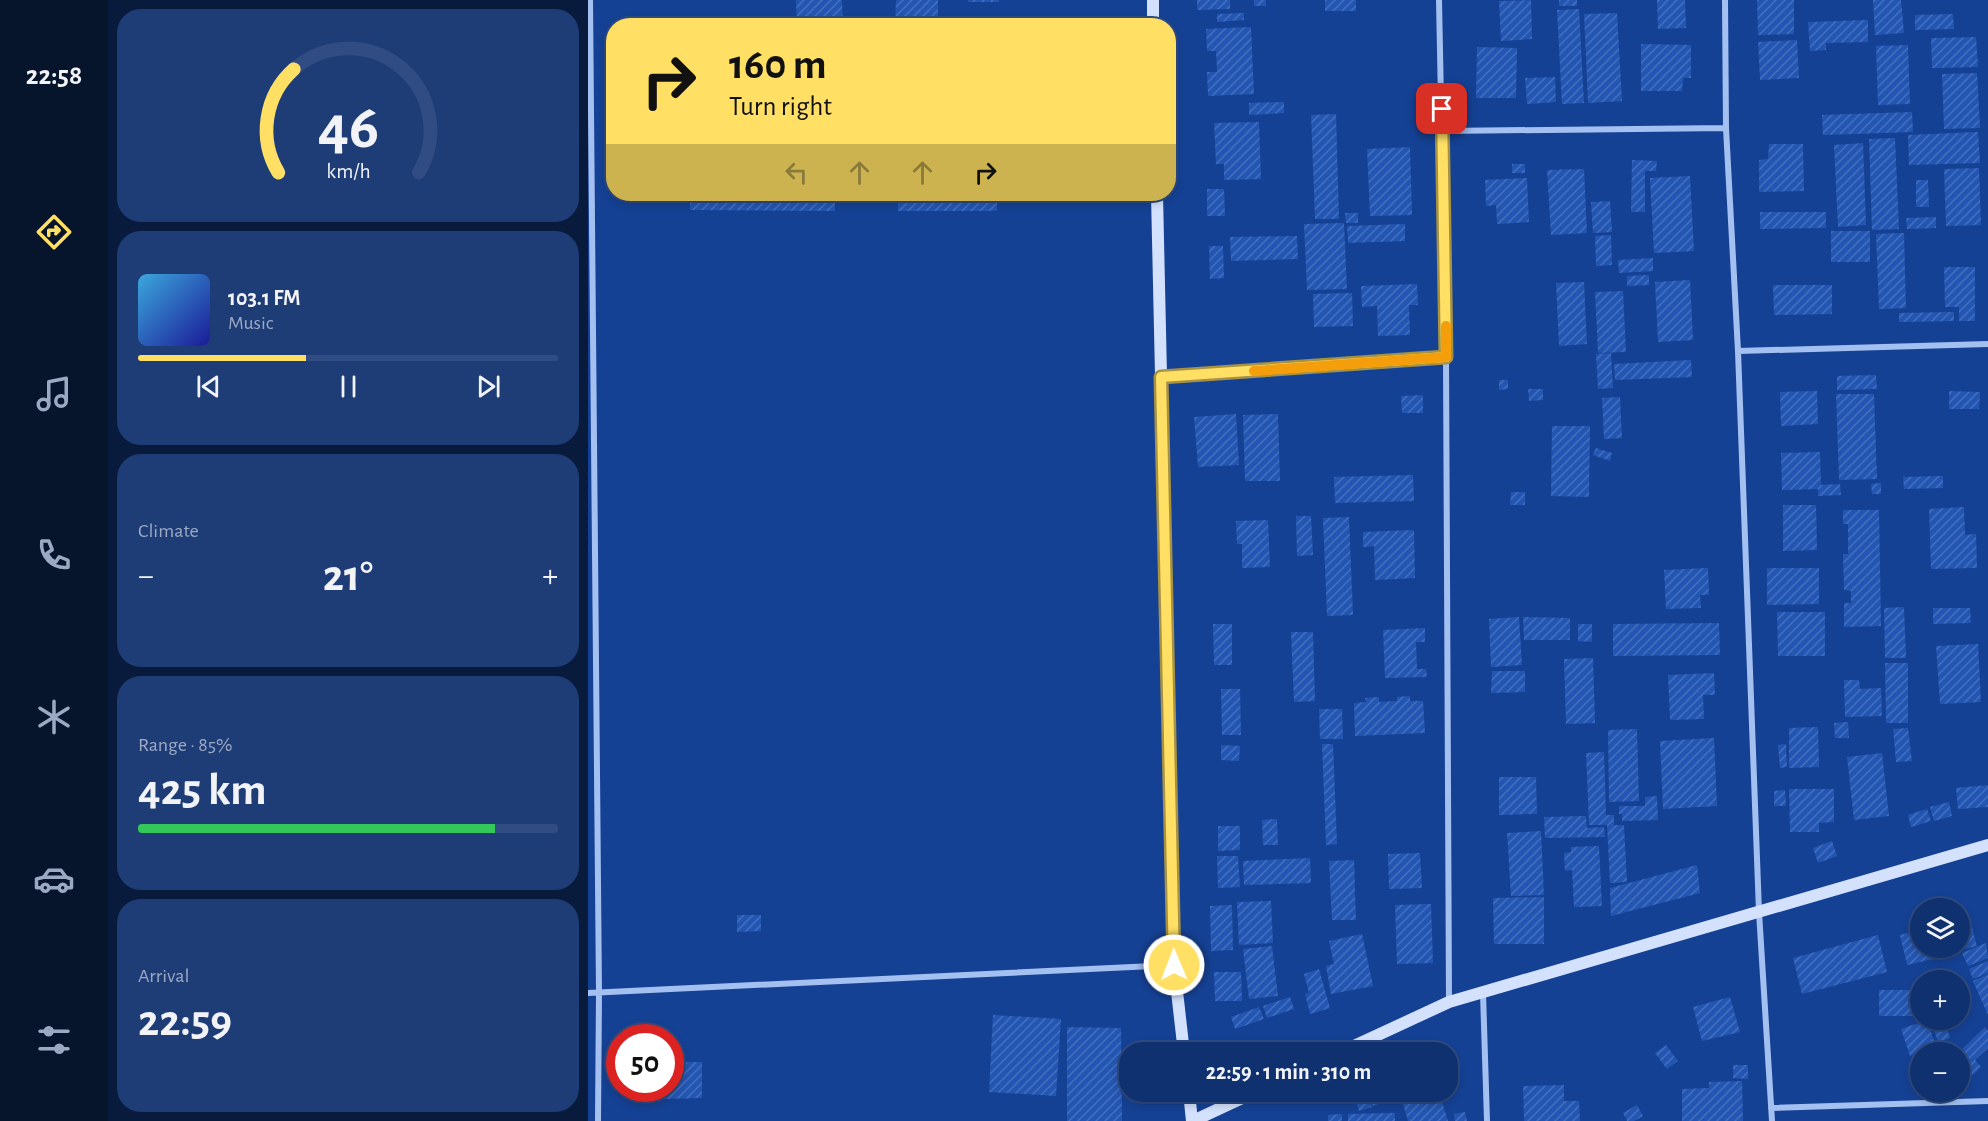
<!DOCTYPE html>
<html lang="en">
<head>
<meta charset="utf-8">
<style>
  :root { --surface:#10316f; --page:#1e3d77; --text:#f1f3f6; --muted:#9ca9c3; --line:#304c82; --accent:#ffe065 }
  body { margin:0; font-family:"Alegreya Sans",sans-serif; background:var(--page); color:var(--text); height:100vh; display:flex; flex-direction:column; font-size:22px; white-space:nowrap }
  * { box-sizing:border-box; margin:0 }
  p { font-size:20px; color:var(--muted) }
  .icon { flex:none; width:33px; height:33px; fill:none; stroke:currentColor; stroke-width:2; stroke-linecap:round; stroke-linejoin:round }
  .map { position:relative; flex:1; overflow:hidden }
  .details { display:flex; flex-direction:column; gap:9px; padding:9px; background:#091b3d; width:480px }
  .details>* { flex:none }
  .banner { position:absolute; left:18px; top:18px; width:570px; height:183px; border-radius:24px; box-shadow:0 3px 9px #0003,0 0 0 2px var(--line); background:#ffe065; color:#111; overflow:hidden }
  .buttons { position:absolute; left:1322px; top:898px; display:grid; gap:12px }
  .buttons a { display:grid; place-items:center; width:60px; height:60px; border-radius:50%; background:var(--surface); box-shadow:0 3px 9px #0003,0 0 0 2px var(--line); font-size:30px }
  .speed { position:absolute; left:18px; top:1024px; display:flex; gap:12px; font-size:30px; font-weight:700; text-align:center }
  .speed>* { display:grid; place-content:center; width:78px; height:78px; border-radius:50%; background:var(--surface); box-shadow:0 3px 9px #0003,0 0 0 2px var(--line); line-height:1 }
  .speed .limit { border:9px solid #d22; background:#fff; color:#111 }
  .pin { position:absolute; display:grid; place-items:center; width:51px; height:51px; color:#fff; margin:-26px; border-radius:12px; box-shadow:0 3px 9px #0006 }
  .me { position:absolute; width:66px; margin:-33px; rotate:359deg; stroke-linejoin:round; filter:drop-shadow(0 0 4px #0008) }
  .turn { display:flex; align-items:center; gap:21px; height:126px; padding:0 24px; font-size:27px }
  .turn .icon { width:78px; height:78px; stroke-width:2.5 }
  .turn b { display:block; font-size:42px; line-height:51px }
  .lanes { display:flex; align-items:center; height:57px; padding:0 24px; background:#0003; justify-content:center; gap:30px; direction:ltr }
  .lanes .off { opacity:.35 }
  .big { font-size:45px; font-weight:700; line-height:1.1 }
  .details .widget { flex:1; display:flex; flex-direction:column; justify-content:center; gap:9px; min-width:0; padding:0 21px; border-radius:24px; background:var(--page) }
  .details .dial { align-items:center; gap:0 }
  .dial svg { height:156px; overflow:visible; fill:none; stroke:var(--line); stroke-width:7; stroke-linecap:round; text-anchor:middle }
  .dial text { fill:var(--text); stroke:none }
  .song { display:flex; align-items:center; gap:18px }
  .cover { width:72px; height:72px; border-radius:9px; background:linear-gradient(135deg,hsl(200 70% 55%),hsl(240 70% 35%)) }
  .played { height:6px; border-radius:3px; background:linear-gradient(90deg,var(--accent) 40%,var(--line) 40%) }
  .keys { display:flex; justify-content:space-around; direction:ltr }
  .heat { display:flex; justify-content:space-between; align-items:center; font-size:33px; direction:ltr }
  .charge { height:9px; border-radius:4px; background:linear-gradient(90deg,#34c759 85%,var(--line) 0) }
  .trip { position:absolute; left:531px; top:1042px; width:339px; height:60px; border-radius:24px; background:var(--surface); box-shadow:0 3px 9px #0003,0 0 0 2px var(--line); font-weight:700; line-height:60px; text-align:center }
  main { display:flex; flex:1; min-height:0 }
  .tabs { display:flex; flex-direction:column; width:108px; justify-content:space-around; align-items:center; background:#06142c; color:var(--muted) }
  .tabs .icon { width:42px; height:42px }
  .tabs .current { color:var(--accent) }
  .tabs b { font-size:27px; color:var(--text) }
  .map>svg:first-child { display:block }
</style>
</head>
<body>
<main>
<nav class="tabs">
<b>22:58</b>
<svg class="icon current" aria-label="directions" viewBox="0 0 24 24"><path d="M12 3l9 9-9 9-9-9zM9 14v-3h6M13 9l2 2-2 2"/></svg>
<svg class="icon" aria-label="music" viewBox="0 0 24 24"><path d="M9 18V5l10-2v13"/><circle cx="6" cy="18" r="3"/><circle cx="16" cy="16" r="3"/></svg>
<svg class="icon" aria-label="phone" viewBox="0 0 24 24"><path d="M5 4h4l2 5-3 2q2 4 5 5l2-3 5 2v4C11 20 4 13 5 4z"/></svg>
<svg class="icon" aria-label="climate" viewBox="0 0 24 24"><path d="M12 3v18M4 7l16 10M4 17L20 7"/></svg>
<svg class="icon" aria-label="car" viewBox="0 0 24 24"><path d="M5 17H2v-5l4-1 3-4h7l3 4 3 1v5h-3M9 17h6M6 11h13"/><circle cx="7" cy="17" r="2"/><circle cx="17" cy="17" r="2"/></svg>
<svg class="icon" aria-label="filters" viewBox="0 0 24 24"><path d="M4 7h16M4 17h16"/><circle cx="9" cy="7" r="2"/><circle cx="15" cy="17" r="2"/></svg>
</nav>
<section class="details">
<div class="widget dial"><svg viewBox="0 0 100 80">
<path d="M14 69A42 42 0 1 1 86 69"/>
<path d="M14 69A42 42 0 0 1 22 16" stroke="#ffe065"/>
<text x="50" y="56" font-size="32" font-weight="700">46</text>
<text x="50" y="72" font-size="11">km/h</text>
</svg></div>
<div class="widget">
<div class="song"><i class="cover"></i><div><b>103.1 FM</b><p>Music</p></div></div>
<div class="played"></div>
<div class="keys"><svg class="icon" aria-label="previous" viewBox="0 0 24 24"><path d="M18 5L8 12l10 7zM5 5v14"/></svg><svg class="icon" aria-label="pause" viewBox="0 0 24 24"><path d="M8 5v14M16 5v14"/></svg><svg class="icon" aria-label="next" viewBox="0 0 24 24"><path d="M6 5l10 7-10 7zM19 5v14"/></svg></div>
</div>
<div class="widget"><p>Climate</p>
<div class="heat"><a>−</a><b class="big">21°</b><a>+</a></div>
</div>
<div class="widget"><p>Range · 85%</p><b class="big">425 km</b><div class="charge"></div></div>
<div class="widget"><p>Arrival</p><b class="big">22:59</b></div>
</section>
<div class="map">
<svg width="1400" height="1121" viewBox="0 0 1400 1121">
  <defs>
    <pattern id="building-hatch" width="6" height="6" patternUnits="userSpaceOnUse" patternTransform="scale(1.5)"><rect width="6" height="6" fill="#2356b2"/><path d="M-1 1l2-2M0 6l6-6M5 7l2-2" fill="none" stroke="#446fbe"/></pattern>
  </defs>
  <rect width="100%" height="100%" fill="#154194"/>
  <!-- building -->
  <path fill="url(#building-hatch)" d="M208,0H254L255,26H209Z
    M308,0H350V26H307Z
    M380,0H411V2H380Z
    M609,0H642V9L609,10Z
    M666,0H678V6H666Z
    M737,0H768V11H737Z
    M943,0L944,39L913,41L911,1Z
    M971,0H989V6H971Z
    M1069,0H1097L1098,28L1070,29Z
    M1169,0H1206V34L1170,35Z
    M1285,0H1313L1316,33L1287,35Z
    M991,9L996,103L974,104L969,10Z
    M656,13V20L629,22V14Z
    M1029,13L1034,101L1000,103L996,14Z
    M1365,14L1366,29L1327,30V15Z
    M1280,20V42L1238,43V50L1222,51L1220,22Z
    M663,27L666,94L620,96L619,72H629L628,51H619L618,29Z
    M1388,37L1390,67L1344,68L1343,38Z
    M1209,40L1211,78L1172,80L1170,42Z
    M1053,44L1103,45V78H1095L1094,91H1053Z
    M1320,45L1322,104L1290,105L1288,46Z
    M889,47L929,48L928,98H888Z
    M1389,73L1392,128L1356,129L1354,74Z
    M967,77L968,102L939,104L937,78Z
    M696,102V113L661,115V103Z
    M1324,112L1325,132L1235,135L1234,115Z
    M748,114L751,219H727L723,115Z
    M671,122L673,179L636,180V164H628L626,123Z
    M1390,132L1392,163L1321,165L1320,135Z
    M1307,138L1311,229L1284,230L1281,139Z
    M1275,143L1278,225L1250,227L1246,145Z
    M1181,144H1215L1216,191L1171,192V160L1180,159Z
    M822,147L824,215L782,216L779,149Z
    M1044,160L1069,161L1068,171H1057V212H1043Z
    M924,164H937V173H924Z
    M1391,168L1393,225L1358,226L1356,169Z
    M996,169L999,233L963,235L959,170Z
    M1102,176L1106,251L1066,253L1062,178Z
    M939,178L941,222L909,224L908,205L898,206L897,180Z
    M1328,180H1340L1341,207H1328Z
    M619,189H636L637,216H619Z
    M102,194H247V211L102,210Z
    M310,194H409V211H310Z
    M1022,201L1024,232L1005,233L1003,202Z
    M1172,212H1238V228L1172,229Z
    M757,213H770V223H758Z
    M1348,217V228L1319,229L1318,218Z
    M756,223L759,289L719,290L716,224Z
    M817,224V241L760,243L759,226Z
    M1243,231H1282V262H1243Z
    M1316,233L1318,308L1291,309L1288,234Z
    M1023,235L1024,265L1008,266L1007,236Z
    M709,236L710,259L643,261L642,237Z
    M621,246H635L636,278L622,279Z
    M1065,258V271L1031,273L1030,260Z
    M1356,267H1387V321H1371V307H1357Z
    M1061,275V285L1039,286V276Z
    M1102,280L1105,340L1070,342L1067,282Z
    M996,282L999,344L971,346L968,283Z
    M829,284L830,305H821L822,335L790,336L789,306L774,307L773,286Z
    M1185,285H1244V314L1186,315Z
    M1035,291L1038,352L1010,353L1007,292Z
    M764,293L765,326L726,327L725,294Z
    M1366,312V321L1311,322V313Z
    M1023,353L1025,388L1010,389L1008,354Z
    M1103,360L1104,377L1027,380L1026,364Z
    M1288,375L1289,389L1249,390V376Z
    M911,380H920V389L911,390Z
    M940,389H955V400L941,401Z
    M1229,391L1230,424L1193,426L1192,392Z
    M1361,391L1392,392L1391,409H1361Z
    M1248,394H1286L1289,479L1251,480Z
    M835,395V413H814L813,396Z
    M1032,397L1034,438L1016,439L1014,398Z
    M648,414L651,465L610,467L606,417Z
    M690,414L692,481H657L655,415Z
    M964,426H1002L1001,497L963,496Z
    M1008,448L1024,453L1022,461L1005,455Z
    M1232,452L1233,485L1252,484L1253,495L1230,496V489L1194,490L1193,453Z
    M825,475L826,501L747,503L746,477Z
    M1355,476V488L1316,489L1315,477Z
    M1293,483V494H1284L1283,484Z
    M923,492H937V505H922Z
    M1195,505H1228L1229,550L1195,551Z
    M1376,507L1377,535L1388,534L1389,568L1343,569L1341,509Z
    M1255,510H1291L1293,626L1256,627V603H1263V591L1256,590L1255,554H1260V524H1255Z
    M708,516H723L725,555L709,556Z
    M761,517L765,615L739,616L735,518Z
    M680,520L682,567L654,568V544H649L648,521Z
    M826,530L827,578L787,580L786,546L775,547V532Z
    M1120,568L1121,595H1112L1113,608L1078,609L1076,570Z
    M1179,568H1231V604L1179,605Z
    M1316,607L1318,658H1297L1296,608Z
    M1345,608H1382L1383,623L1345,624Z
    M1189,612H1237V656H1190Z
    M931,617L934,665L903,667L901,619Z
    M935,617L982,618V640H936Z
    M1131,623L1132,655L1025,656V624Z
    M625,624H644V665H626Z
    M990,624H1004V642L990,641Z
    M837,628V642H828L829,669H838L839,677L797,678L795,630Z
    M703,632H725L727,701L706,702Z
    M1390,644L1393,702L1352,704L1348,646Z
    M1005,658L1007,723L978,724L976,659Z
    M1297,663H1320V723H1298Z
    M904,671H937V692L903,693Z
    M1126,673L1127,695H1115L1116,719L1082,720L1080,675Z
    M1256,680H1271L1272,689L1293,688L1294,716L1257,717Z
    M633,689H652L653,735H634Z
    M822,696V701H835L837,733L767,736L766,703L778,702L777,698L791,697V702L809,701V697Z
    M731,709H754L755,739H732Z
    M1260,722L1261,738H1247L1246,723Z
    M1230,727L1231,767L1201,768V728Z
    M1320,728L1324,761L1308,762L1305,729Z
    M1049,729L1051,801L1021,802L1020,730Z
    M1126,738L1129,806L1075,809L1072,741Z
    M734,744H745L749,844L738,845Z
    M1198,744L1199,767L1192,768L1190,745Z
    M633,745L652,746L651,761L633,760Z
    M1016,752L1018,815H1026V825H1036L1039,882L1022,883L1019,825H1001L998,753Z
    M1294,753L1301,816L1266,820L1259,757Z
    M911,777H948L949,814L911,815Z
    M1400,785V807L1370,809L1368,788Z
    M1201,789H1246V822L1231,823V832H1202Z
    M1197,790L1198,806H1186V791Z
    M1069,796L1070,820L1034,821V814H1031V806H1057V797Z
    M1361,802L1364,816L1346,821L1342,807Z
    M1339,809L1343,821L1323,827L1320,815Z
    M998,816L999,828L1016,827L1017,837L957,838L956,817Z
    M689,819L690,845H675L674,820Z
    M630,826H652V850L630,851Z
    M953,831L956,895L923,896L919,833Z
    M1244,841L1249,856L1230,863L1225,848Z
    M1011,846L1014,906L986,907L984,870L977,871L976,853L983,852V847Z
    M832,853L834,888L801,889L800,854Z
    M629,856H650L652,887L630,888Z
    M722,858L723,883L656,885L655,861Z
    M766,860L768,920H744L741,861Z
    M1109,865L1112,893L1023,916L1022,888Z
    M956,897V944H906L905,898Z
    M683,901L685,943L651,945L649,902Z
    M843,904L845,963L809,964L807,905Z
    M644,905L645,950L623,951L622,906Z
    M149,915H173V931L149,932Z
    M1383,923L1389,946L1364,952V948H1371V926Z
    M1332,930V948H1343L1345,959L1319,965L1312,935Z
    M774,934L785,986L743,994L738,966L746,964L741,941Z
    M1290,935L1299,972L1214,994L1205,958Z
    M1398,943L1400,958L1380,966L1374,953Z
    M684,946L690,996L661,999L655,949Z
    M1345,948H1360L1362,953L1347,957Z
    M1400,961V973L1385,979L1381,969Z
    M731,969L742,1008L722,1014L717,994L721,993L716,974Z
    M626,972H653L654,1001H627Z
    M1400,974V1015L1385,981Z
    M1291,990H1327V1016H1291Z
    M702,997L706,1009L679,1018L675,1006Z
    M1142,997L1152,1032L1114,1041L1105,1007Z
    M671,1007L676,1019L647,1029L643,1017Z
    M405,1015L473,1019L468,1096L401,1092Z
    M1339,1020L1348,1047L1322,1056L1313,1029Z
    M1358,1025L1362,1038L1350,1042L1346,1030Z
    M479,1027L533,1028L534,1121H479Z
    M1397,1027L1400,1031V1048L1387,1060L1393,1067L1381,1079L1371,1068V1052Z
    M1078,1045L1090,1061L1079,1069L1067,1053Z
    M82,1062H114V1098L39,1100V1089H82Z
    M1145,1065H1160V1079L1145,1078Z
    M1154,1081L1155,1121H1094V1089L1121,1088V1082Z
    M976,1085V1101H991L992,1121H936L935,1086Z
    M780,1092H793L797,1102L785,1106Z
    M808,1092H827L811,1098Z
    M851,1092L860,1121H820L815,1104Z
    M779,1096L784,1107L771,1111L768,1101Z
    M1049,1105L1055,1116L1046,1121H1039L1035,1113Z
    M877,1112L879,1121H867L866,1114Z
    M807,1113V1121H760V1114Z
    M754,1114V1121H740V1115Z"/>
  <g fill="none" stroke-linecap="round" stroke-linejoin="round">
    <!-- street -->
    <path stroke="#a4c0f1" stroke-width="6" d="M2,0L11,993L10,1121
      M851,0L858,357L861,1002
      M1137,0L1138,128L1150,351L1171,912L1184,1121
      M854,131L1138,128
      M1150,351L1400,344
      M573,377L858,357
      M0,993L586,965
      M895,993L899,1121
      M1183,1108L1400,1101"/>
    <!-- secondary -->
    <path stroke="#d3e1fc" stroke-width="12" d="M565,0V26
      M569,194L586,965L596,1053
      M751,1053L861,1002L1400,845
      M601,1092L604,1121
      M605,1121L667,1092"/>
  </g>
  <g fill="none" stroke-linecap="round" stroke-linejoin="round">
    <!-- route casing -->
    <g stroke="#a69242" stroke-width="15">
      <path id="route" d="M586,965L573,377L858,357L854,109"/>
    </g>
    <!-- route -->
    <use href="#route" stroke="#ffe065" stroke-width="10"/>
    <!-- slow -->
    <path stroke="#f59e0b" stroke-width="10" d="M666,371L858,357V326"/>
  </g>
</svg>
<div class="buttons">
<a><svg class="icon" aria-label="layers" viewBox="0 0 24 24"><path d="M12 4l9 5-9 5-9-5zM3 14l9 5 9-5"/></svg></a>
<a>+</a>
<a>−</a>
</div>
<div class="speed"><div class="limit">50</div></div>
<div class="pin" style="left:854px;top:109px;background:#d93025"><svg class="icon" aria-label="arrive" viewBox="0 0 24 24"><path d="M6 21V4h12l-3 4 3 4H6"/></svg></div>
<svg class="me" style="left:586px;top:965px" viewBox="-20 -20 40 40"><circle r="17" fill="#ffe065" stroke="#fff" stroke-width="3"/><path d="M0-11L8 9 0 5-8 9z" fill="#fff"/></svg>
<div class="trip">22:59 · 1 min · 310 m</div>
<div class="banner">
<div class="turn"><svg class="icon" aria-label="right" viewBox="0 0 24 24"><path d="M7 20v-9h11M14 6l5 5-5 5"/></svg><div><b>160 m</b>Turn right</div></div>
<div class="lanes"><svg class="icon off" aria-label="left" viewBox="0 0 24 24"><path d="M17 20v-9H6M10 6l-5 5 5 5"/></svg><svg class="icon off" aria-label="ahead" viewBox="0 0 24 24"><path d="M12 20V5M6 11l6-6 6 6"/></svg><svg class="icon off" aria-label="ahead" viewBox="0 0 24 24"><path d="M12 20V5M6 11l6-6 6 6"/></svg><svg class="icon" aria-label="right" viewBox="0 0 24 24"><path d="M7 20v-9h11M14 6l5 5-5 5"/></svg></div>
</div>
</div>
</main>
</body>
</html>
